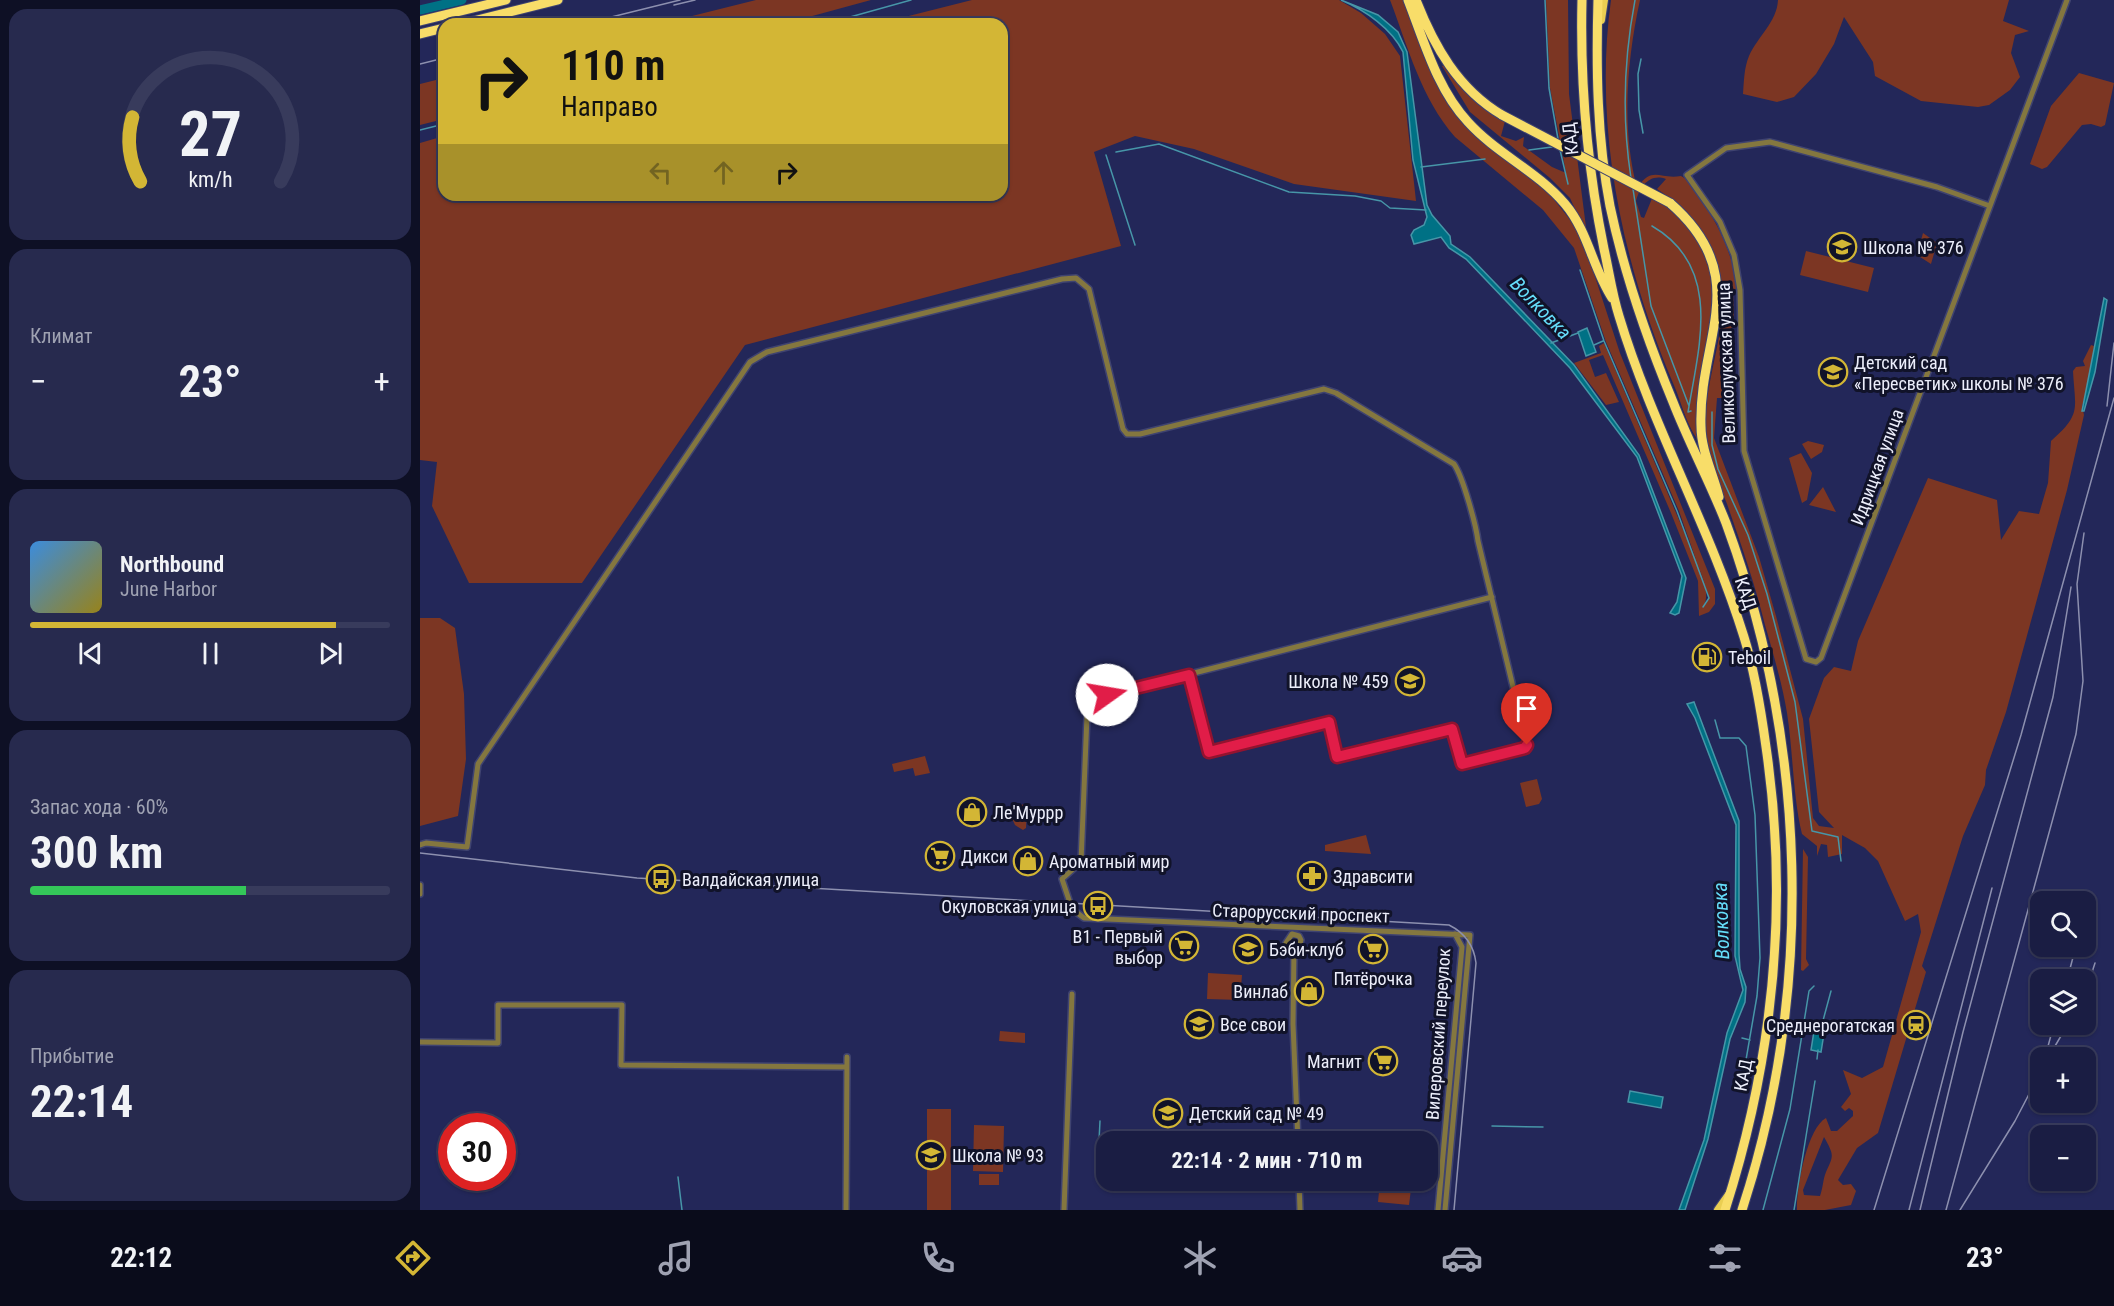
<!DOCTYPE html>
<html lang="ru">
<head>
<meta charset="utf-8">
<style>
  :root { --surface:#1a1d43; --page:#272a4e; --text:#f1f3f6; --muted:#9fa2b2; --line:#383b5c; --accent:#d3b635 }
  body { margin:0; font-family:"Roboto Condensed",sans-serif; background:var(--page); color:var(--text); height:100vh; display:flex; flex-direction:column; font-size:22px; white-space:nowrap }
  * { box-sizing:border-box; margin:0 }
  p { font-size:20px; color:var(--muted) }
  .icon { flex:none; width:33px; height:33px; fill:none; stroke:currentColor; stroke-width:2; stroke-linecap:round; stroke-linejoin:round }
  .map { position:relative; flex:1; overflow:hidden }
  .side { display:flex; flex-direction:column; gap:9px; padding:9px; background:#0e1025; width:420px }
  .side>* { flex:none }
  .top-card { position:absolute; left:18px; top:18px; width:570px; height:183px; border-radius:18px; box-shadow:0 2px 4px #0004,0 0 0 2px var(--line); background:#d3b635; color:#111; overflow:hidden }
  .tools { position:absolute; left:1610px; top:891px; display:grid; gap:12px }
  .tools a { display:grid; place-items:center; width:66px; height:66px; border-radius:12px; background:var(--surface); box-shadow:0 2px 4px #0004,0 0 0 2px var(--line); font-size:30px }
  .speed { position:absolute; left:18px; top:1113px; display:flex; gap:12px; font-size:30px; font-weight:700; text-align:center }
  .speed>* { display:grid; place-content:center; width:78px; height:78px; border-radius:50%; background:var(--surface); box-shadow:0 2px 4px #0004,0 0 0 2px var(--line); line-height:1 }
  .speed .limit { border:9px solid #d22; background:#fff; color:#111 }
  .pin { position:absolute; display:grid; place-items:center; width:51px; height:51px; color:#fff; margin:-62px -26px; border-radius:50% 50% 50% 0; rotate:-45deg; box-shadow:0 0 6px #0007 }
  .pin .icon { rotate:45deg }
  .me { position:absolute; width:66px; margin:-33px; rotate:77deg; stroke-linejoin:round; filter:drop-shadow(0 0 4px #0008) }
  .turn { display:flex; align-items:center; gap:21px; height:126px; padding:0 24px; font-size:27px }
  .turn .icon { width:78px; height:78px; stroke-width:2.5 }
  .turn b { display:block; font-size:42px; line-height:51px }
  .lanes { display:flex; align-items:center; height:57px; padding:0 24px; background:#0003; justify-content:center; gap:30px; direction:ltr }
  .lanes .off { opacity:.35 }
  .big { font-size:45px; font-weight:700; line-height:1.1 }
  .side .tile { flex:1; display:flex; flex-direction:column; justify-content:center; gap:9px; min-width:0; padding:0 21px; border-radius:18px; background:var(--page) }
  .side .dial { align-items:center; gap:0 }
  .dial svg { height:156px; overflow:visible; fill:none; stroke:var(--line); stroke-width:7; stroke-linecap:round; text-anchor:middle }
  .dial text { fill:var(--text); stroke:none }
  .song { display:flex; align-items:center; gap:18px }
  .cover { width:72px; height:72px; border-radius:9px; background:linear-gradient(135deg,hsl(210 70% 55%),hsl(50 70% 35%)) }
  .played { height:6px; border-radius:3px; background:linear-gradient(90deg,var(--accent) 85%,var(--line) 85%) }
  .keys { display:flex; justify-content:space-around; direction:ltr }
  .heat { display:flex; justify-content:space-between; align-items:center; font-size:33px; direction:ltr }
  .charge { height:9px; border-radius:4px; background:linear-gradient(90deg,#34c759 60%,var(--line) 0) }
  .trip { position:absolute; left:676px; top:1131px; width:342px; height:60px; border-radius:18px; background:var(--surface); box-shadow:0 2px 4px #0004,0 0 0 2px var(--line); font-weight:700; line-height:60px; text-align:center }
  .dock { display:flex; height:96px; justify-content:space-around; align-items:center; background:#0a0c1b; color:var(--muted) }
  .dock .icon { width:42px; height:42px }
  .dock .active { color:var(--accent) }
  .dock b { font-size:27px; color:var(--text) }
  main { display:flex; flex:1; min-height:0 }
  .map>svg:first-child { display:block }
</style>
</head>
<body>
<main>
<section class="side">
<div class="tile dial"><svg viewBox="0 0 100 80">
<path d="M14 69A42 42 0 1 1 86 69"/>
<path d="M14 69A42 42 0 0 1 10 36" stroke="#d3b635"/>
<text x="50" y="56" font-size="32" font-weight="700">27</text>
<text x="50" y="72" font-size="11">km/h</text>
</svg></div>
<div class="tile"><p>Климат</p>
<div class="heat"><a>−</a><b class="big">23°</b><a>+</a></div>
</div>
<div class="tile">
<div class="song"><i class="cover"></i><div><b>Northbound</b><p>June Harbor</p></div></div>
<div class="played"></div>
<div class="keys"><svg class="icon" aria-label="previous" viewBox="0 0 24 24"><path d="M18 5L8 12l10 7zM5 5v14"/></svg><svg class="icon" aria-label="pause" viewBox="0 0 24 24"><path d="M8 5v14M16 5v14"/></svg><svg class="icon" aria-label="next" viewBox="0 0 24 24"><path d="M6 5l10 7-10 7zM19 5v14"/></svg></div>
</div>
<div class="tile"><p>Запас хода · 60%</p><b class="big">300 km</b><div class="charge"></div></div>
<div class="tile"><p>Прибытие</p><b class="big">22:14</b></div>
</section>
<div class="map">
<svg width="1694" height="1210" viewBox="0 0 1694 1210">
  <rect width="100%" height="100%" fill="#232759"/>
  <!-- green -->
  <path fill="#7c3623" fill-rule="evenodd" d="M336,0H451L363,24H240Z
    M552,0H919L941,13L965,34L980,56L996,201L874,184L774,149L715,136L674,152L701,246L325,345L162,583H49L12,506L17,462L0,460V143L24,136V195H582V24H457Z
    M970,0H985L1037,116L1124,187L1155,226L1165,246L1200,353L1295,589V604L1289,612L1279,616L1278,581L1251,513L1183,355L1169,360L1175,377L1186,373L1199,402L1186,405L1154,363L1181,353L1179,346L1184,343L1276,560C1282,577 1291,593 1283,608L1289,597L1259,511L1186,342L1154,248L1123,210L1035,137C1001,98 988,47 970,0Z
    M1126,0H1148L1149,94L1167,235L1150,198L1130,178L1050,112L1022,66L1024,65C1042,89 1060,105 1085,121L1081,136L1096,141L1104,137L1103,146L1132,167L1146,173L1130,88Z
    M1191,0H1220C1207,60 1201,128 1217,188C1233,165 1239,180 1261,176L1266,179C1295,219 1308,238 1318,288L1313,290L1314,327L1311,328L1310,343L1313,344L1314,398H1297L1294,438L1339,557L1356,616L1383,719L1393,818L1399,826L1414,828L1399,812L1389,719L1404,678L1414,667L1431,671L1438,641L1508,478L1577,500L1581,540L1599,511L1619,514L1628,483L1631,441C1662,414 1655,409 1653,371L1656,367L1665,366L1663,361L1671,345L1674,346L1670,379L1662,406L1664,415L1647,490L1586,712L1566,770L1565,785L1543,836L1502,966L1506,972L1458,1133L1437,1148L1418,1180L1423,1185L1431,1184L1436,1191L1431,1205L1405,1210H1377C1376,1189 1387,1128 1406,1118L1411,1131H1417L1433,1116V1111L1429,1108L1425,1111L1421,1107L1431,1094L1423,1070L1442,1078L1463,1067L1501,932L1498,914L1485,921L1458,861L1445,848L1422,835V854L1408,857L1407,845L1401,844L1397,856V846L1382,834C1373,798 1373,751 1367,713C1362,683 1353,653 1345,625C1335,584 1321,544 1307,504C1299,482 1286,459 1285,435C1282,381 1312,324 1300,274C1291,236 1268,210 1237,189L1246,179C1230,173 1220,186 1216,201L1221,217L1224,218L1233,196L1250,206L1275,235L1286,254L1295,284L1279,441C1267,427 1261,401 1253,383C1203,265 1173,129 1191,0ZM1404,1137C1414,1155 1414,1155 1406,1172C1403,1179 1403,1188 1400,1196L1384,1195L1383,1190Z
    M1358,0H1589L1583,21L1609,31L1595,35L1591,53L1600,77L1590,90L1569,105L1558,107L1501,101L1455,76L1453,62L1424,17L1414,44L1396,74L1374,97L1357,102L1323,94C1324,81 1324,68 1329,56C1338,36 1357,22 1358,0Z
    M1659,73L1694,83L1685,125L1681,127L1671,124L1662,125L1627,167L1622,169L1610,164L1631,106Z
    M24,78V119L0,125V84Z
    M1503,233L1517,243L1511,264L1497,255Z
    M1386,251L1454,268L1448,292L1380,275Z
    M1388,441L1404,445L1402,452L1391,459L1382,444Z
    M1381,453L1392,473L1387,500L1382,503L1369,458Z
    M1403,487L1416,512L1389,505Z
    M0,618H20L35,628L44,694L46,759L38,816L0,826Z
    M505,756L510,773L495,776L493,768L474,772L472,764Z
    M1117,779L1122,799L1119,804L1106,807L1100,783Z
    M604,804L607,807L606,828L603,830L595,825L588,810Z
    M946,835L951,854L905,851V845Z
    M1383,849L1388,857L1386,959L1389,965L1383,971L1381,970Z
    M788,973L822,975L820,1000L787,999Z
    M580,1031L605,1033V1043L579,1041Z
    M507,1109H531V1210H507Z
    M554,1125L584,1126L583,1172L553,1171Z
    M559,1174H579V1185H559Z
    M960,1181H992L989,1205L958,1202Z"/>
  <!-- water -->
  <path fill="#007185" stroke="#4796a8" stroke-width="1.5" d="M921,0L958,15L978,32L987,52L1007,205L1012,215L1030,236L1031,244L1050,257L1154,365L1219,455L1266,578L1259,613L1255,615L1250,613L1257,602L1262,576L1217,457L1150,368L1046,259L1029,248L1021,237L994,244L991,235L994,230L1004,225L1007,217L993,160L983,52C972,29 945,10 921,0Z
    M1684,298L1687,300L1675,372L1664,411H1662Z
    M1167,328L1176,352L1166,356L1158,332Z
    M1274,702L1319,821V954L1320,969L1326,987L1325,1002L1310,1039L1288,1139L1265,1210H1259L1284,1140L1307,1033L1323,990L1315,956L1316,825L1275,718L1267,704Z
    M1395,1025L1405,1027L1401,1052L1391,1050Z
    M1210,1091L1243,1097L1241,1108L1208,1102Z"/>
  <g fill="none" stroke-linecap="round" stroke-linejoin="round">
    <!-- stream -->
    <path stroke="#4796a8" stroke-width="1.5" d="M1125,0L1129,88L1138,139
      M405,24L491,0
      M1221,59L1218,74L1219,110L1223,133
      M0,130L24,124
      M1109,150L1132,147
      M1140,150L1148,184
      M696,152L739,144L869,192L935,196L961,201L970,208L1006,210
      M686,155L715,245
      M1001,167L1065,159
      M1211,178C1202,120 1204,58 1215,0
      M1213,189L1231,306L1269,406
      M1232,226C1303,267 1279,346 1268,412L1271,411
      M1160,270L1184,341L1257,511L1289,598L1283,607
      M1131,343L1158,333
      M1174,345L1183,341
      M1292,412V445L1298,469L1328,535L1347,594L1375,702L1392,831L1418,837L1421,861
      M1295,720L1300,738H1319L1326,746L1335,815L1340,958L1337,996L1322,1083
      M1384,1027L1394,1030
      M1401,1028L1411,991
      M1322,1038L1330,1040
      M1397,1059L1398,1050
      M1072,1126L1123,1127
      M258,1177L262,1210
      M677,1181L680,1121
      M1343,1210L1370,1109L1389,991L1394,986
      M1374,1210L1395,1081"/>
    <!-- river -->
    <path stroke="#007185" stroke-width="9" d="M0,10L42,0"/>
    <!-- minor casing -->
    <g stroke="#3f4370" stroke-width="8">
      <path id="minor" d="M1570,206L1517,187L1350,142L1306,148L1267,175L1300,222L1314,255L1320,290L1324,451L1386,659L1396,662L1401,658L1647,0
        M0,845L6,843L47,847L58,764L330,362L347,352L642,279L656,278L669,289L703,429L707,434H720L904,389L916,393L1034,464C1043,477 1056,525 1058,541L1107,745L1105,748L1042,764L1032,729L917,757L909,721L789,752L769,675
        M0,885V894
        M874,949L866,943L872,934L879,936L881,940L879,947L874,949L873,1024L878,1142
        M0,1042L78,1043V1005H202L201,1065L427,1067
        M879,1180L880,1210
        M426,1210L427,1057
        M644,1210L652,994
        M1018,1210L1042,947L1035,934
        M1025,1210L1050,935L664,918L652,909L642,879L661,862L667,716L664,708L672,699L1072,597"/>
    </g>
    <!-- trunk casing -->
    <g stroke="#3f4370" stroke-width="10">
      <path id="trunk" d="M1181,20L1184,0
        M1298,1210L1310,1193"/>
    </g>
    <!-- motorway casing -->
    <g stroke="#3f4370" stroke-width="11">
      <path id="motorway" d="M988,0C1004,41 1017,89 1048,122C1077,154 1117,171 1145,204C1168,231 1173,269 1192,298
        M996,0C1014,46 1038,89 1082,115
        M1162,0C1160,84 1167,166 1184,249C1189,271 1192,294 1199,316C1232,426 1290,527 1324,637C1335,672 1341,710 1346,747C1369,903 1353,1060 1305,1210
        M1178,0C1176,69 1177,138 1190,206C1204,273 1227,339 1253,402C1269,443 1290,482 1306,523C1387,743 1395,987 1322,1210
        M0,21L86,0
        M41,24L138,0
        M0,34L24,28
        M1250,203C1335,277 1278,338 1281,426C1281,450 1293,473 1299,497"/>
    </g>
    <!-- minor -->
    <use href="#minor" stroke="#84773f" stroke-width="5"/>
    <!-- trunk -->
    <use href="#trunk" stroke="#eace52" stroke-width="8"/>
    <!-- motorway -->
    <use href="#motorway" stroke="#f8dd69" stroke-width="9"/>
    <!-- tram -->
    <path stroke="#8d90af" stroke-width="1.5" d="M0,853L217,878L1029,925C1045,933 1054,946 1056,963L1034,1210"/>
    <!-- rail -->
    <path stroke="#8d90af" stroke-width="1.5" d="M254,5L275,0
      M163,24L260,0
      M0,64L24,58
      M1687,406L1694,343
      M1647,980L1656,946
      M1665,994L1675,963
      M1627,1050L1634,1024
      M1628,1058L1648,1024
      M1454,1210L1601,735L1694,398
      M1489,1210L1572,888
      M1500,1210L1543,1032L1633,697L1651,587
      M1526,1210L1656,734L1663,681L1657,584L1664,533
      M1540,1210L1595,1121L1620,1073"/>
    <!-- motorway-bridge casing -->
    <g stroke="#3f4370" stroke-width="11" stroke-linecap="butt">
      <path id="motorway-bridge" d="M1082,115L1250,203"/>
    </g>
    <!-- motorway-bridge -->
    <use href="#motorway-bridge" stroke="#f8dd69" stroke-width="9"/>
  </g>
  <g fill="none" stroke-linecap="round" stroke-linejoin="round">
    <!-- route casing -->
    <g stroke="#92132f" stroke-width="15">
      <path id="route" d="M687,695L769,675L789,752L909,722L917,757L1032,729L1042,764L1105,748L1107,745"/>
    </g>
    <!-- route -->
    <use href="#route" stroke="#e11d48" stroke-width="10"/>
  </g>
  <!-- icons -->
  <defs>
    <g id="school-ring" transform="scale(1.5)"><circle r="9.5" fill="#111329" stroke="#d3b635" stroke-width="1.5"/><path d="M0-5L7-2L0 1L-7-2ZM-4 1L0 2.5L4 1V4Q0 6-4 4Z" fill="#d3b635"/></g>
    <g id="fuel-ring" transform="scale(1.5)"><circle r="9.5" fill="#111329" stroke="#d3b635" stroke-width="1.5"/><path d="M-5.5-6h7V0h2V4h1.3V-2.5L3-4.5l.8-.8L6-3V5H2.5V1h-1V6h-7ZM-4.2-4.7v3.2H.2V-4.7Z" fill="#d3b635"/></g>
    <g id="shop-ring" transform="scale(1.5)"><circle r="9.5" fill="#111329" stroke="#d3b635" stroke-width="1.5"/><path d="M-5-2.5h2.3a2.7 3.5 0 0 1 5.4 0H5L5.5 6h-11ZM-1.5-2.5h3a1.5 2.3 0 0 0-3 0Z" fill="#d3b635"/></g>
    <g id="supermarket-ring" transform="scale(1.5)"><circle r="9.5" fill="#111329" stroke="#d3b635" stroke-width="1.5"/><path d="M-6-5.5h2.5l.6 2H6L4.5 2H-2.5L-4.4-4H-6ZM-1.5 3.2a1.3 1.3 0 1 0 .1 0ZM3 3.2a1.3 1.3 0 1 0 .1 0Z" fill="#d3b635"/></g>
    <g id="pharmacy-ring" transform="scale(1.5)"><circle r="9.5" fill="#111329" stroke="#d3b635" stroke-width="1.5"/><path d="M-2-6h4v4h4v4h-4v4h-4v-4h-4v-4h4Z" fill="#d3b635"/></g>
    <g id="bus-ring" transform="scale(1.5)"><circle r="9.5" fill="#111329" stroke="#d3b635" stroke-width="1.5"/><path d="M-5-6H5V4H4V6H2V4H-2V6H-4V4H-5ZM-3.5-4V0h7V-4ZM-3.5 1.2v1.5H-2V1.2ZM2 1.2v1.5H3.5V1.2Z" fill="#d3b635"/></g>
    <g id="station-ring" transform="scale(1.5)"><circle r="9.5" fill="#111329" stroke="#d3b635" stroke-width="1.5"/><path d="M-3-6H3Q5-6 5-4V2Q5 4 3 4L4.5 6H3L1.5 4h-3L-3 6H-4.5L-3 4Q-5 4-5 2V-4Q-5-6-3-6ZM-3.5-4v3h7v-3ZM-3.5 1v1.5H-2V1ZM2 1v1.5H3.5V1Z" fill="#d3b635"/></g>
  </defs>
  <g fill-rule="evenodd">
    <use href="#school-ring" x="1422" y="247"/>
    <use href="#school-ring" x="1413" y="372"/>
    <use href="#fuel-ring" x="1287" y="657"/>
    <use href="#school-ring" x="990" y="681"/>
    <use href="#shop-ring" x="552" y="812"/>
    <use href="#supermarket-ring" x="520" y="856"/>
    <use href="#shop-ring" x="608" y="861"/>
    <use href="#pharmacy-ring" x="892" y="876"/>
    <use href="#bus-ring" x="241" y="879"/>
    <use href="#bus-ring" x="678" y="906"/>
    <use href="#supermarket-ring" x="764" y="946"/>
    <use href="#school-ring" x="828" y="949"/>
    <use href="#supermarket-ring" x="953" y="949"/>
    <use href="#shop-ring" x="889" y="991"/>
    <use href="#school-ring" x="779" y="1024"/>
    <use href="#station-ring" x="1496" y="1025"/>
    <use href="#supermarket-ring" x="963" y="1061"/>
    <use href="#school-ring" x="748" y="1113"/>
    <use href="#school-ring" x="511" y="1155"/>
  </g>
  <g text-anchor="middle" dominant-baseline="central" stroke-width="6" stroke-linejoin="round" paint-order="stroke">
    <!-- street labels -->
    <g font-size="18" fill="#eceefb" stroke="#111329">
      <text transform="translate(1150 139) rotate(-97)">КАД</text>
      <text transform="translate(1306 363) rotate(-92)">Великолукская улица</text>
      <text transform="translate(1457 467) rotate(-70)">Идрицкая улица</text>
      <text transform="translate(1326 593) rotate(71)">КАД</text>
      <text transform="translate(881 913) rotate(2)">Старорусский проспект</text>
      <text transform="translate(1018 1034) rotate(-86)">Вилеровский переулок</text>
      <text transform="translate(1323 1075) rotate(-79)">КАД</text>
    </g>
    <!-- poi labels -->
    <g font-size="18" fill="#eceefb" stroke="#111329" text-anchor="start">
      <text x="1443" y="247">Школа № 376</text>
      <text x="1434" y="362">Детский сад<tspan x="1434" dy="21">«Пересветик» школы № 376</tspan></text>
      <text x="1308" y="657">Teboil</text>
      <text x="969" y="681" text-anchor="end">Школа № 459</text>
      <text x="573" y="812">Ле'Муррр</text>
      <text x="541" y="856">Дикси</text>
      <text x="629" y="861">Ароматный мир</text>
      <text x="913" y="876">Здравсити</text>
      <text x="262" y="879">Валдайская улица</text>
      <text x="657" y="906" text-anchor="end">Окуловская улица</text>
      <text x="743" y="936" text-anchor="end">В1 - Первый<tspan x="743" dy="21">выбор</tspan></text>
      <text x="849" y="949">Бэби-клуб</text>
      <text x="953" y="978" text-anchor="middle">Пятёрочка</text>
      <text x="868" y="991" text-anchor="end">Винлаб</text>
      <text x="800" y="1024">Все свои</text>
      <text x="1475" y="1025" text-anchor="end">Среднерогатская</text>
      <text x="942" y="1061" text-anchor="end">Магнит</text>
      <text x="769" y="1113">Детский сад № 49</text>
      <text x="532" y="1155">Школа № 93</text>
    </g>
    <!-- water labels -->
    <g font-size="20" font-style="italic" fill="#65ddfa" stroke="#111329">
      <text transform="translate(1121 308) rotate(46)">Волковка</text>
      <text transform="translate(1301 921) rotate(-92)">Волковка</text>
    </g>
  </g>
</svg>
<div class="tools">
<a><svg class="icon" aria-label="search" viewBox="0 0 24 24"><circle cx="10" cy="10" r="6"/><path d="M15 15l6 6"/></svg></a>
<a><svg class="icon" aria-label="layers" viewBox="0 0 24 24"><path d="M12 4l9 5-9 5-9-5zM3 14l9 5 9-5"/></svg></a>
<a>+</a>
<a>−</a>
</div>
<div class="speed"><div class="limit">30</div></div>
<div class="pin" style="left:1107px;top:745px;background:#d93025"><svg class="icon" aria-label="arrive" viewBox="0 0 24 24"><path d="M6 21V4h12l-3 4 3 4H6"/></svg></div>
<svg class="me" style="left:687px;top:695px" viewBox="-20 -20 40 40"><circle r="19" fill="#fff"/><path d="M0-13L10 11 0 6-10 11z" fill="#e11d48"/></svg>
<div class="trip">22:14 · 2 мин · 710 m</div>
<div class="top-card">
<div class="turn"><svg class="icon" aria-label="right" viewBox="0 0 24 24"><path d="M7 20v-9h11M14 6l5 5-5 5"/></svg><div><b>110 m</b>Направо</div></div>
<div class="lanes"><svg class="icon off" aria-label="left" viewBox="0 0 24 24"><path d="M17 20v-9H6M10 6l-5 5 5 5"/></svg><svg class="icon off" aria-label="ahead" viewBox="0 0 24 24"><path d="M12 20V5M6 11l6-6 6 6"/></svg><svg class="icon" aria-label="right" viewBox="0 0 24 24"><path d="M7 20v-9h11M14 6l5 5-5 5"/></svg></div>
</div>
</div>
</main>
<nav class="dock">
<b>22:12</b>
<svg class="icon active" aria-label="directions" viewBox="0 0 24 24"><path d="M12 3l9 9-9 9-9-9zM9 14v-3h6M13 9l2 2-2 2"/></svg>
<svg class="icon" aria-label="music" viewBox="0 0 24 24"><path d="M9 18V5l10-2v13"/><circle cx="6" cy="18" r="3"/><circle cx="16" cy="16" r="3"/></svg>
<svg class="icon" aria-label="phone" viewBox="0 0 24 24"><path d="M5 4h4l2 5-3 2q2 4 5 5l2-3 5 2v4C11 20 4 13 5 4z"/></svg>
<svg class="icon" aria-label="climate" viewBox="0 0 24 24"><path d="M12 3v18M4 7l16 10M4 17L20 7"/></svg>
<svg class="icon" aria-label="car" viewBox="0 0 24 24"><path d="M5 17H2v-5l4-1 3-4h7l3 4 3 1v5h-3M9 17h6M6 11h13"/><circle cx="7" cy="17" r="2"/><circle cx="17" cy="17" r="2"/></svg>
<svg class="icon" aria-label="filters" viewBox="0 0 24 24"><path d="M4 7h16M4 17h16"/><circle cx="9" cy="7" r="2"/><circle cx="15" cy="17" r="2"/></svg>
<b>23°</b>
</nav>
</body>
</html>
